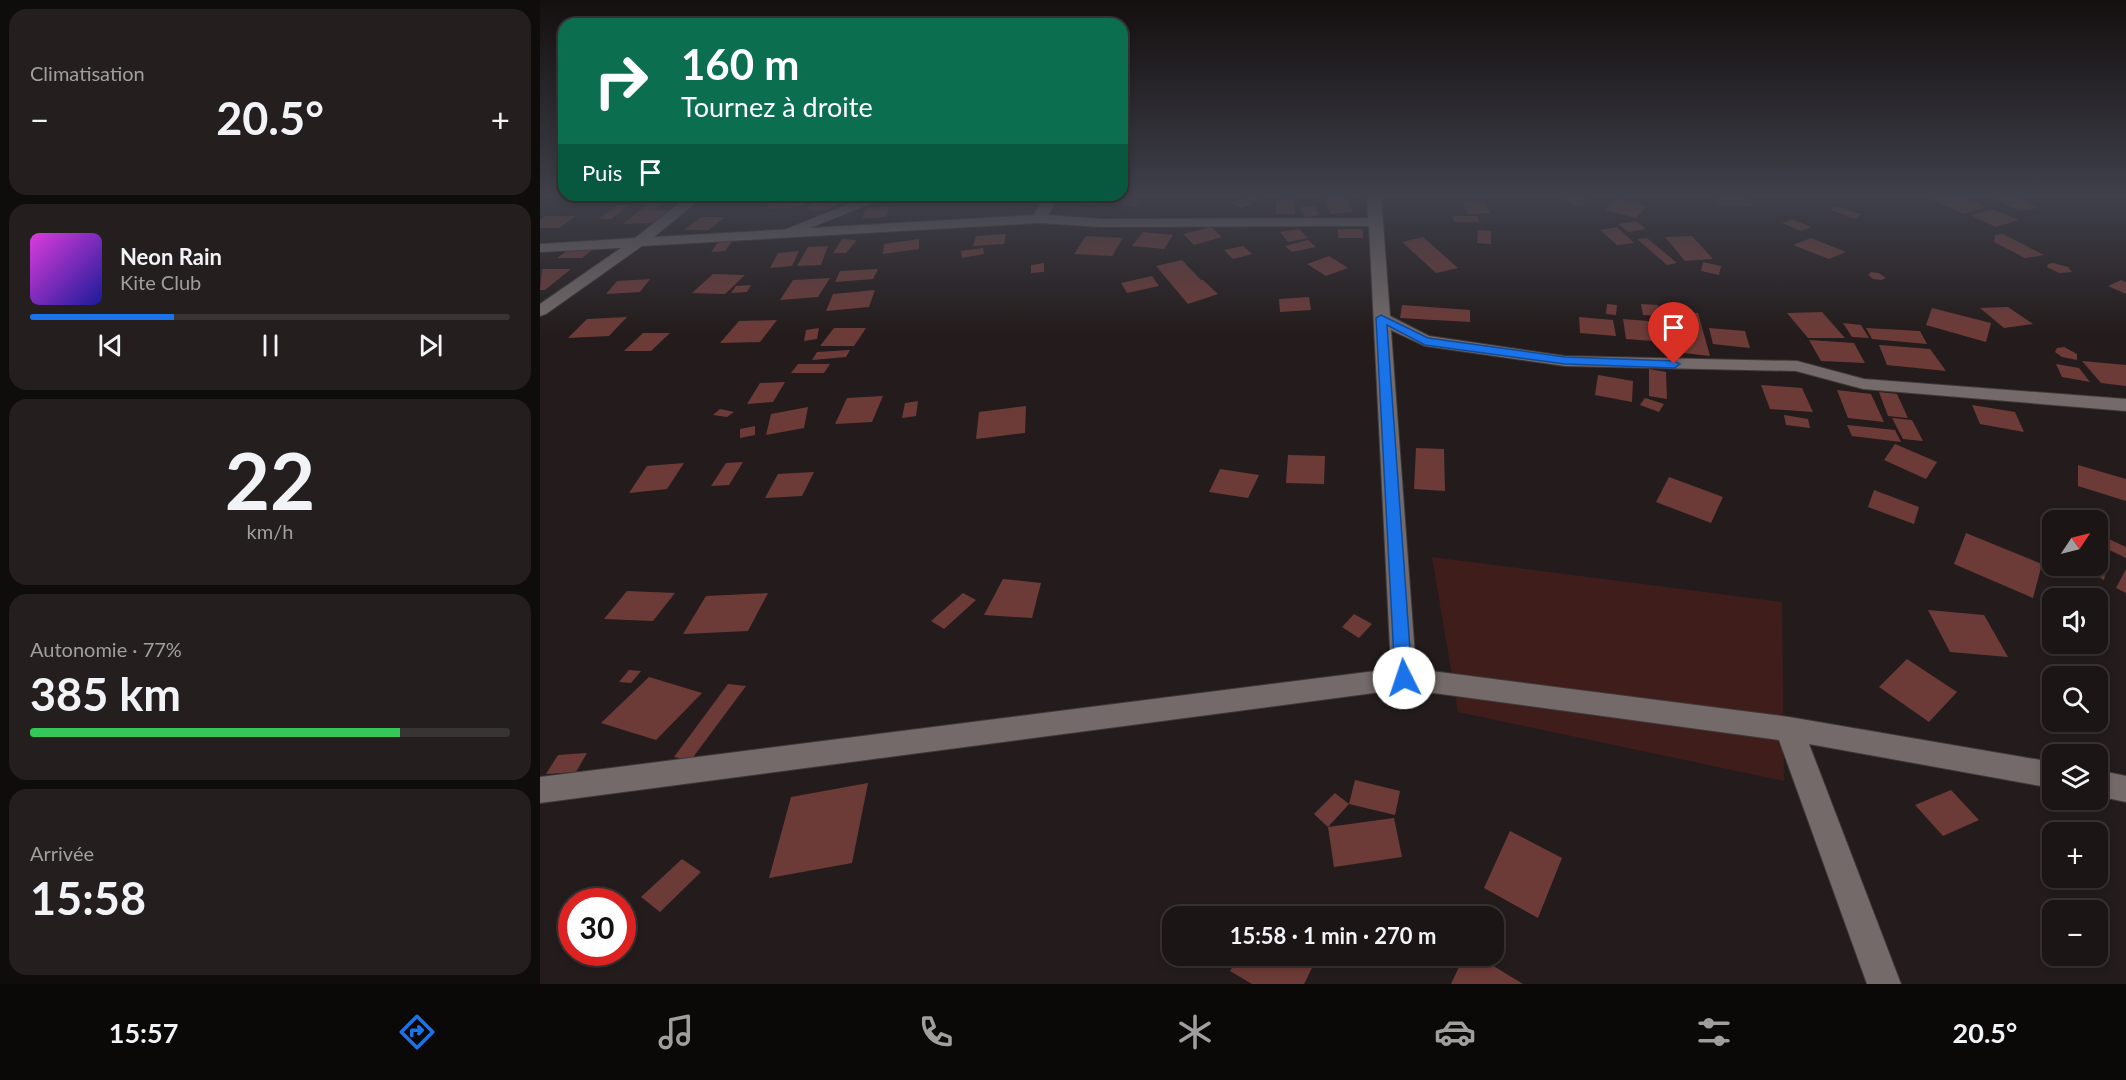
<!DOCTYPE html>
<html lang="fr">
<head>
<meta charset="utf-8">
<style>
  :root { --surface:#1b1515; --page:#241e1e; --text:#f1f3f6; --muted:#a09fa0; --line:#393434; --accent:#1a73e8 }
  body { margin:0; font-family:Lato,sans-serif; background:var(--page); color:var(--text); height:100vh; display:flex; flex-direction:column; font-size:22px; white-space:nowrap }
  * { box-sizing:border-box; margin:0 }
  p { font-size:20px; color:var(--muted) }
  .icon { flex:none; width:33px; height:33px; fill:none; stroke:currentColor; stroke-width:2; stroke-linecap:round; stroke-linejoin:round }
  .map { position:relative; flex:1; overflow:hidden }
  .side { display:flex; flex-direction:column; gap:9px; padding:9px; background:#0f0c0c; width:540px }
  .side>* { flex:none }
  .hud { position:absolute; left:18px; top:18px; width:570px; height:183px; border-radius:18px; box-shadow:0 3px 9px #0003,0 0 0 2px var(--line); background:#0b6e4f; color:#fff; overflow:hidden }
  .needle { width:39px; rotate:55deg }
  .fabs { position:absolute; left:1502px; top:510px; display:grid; gap:12px }
  .fabs a { display:grid; place-items:center; width:66px; height:66px; border-radius:12px; background:var(--surface); box-shadow:0 3px 9px #0003,0 0 0 2px var(--line); font-size:30px }
  .speed { position:absolute; left:18px; top:888px; display:flex; gap:12px; font-size:30px; font-weight:700; text-align:center }
  .speed>* { display:grid; place-content:center; width:78px; height:78px; border-radius:50%; background:var(--surface); box-shadow:0 3px 9px #0003,0 0 0 2px var(--line); line-height:1 }
  .speed .limit { border:9px solid #d22; background:#fff; color:#111 }
  .pin { position:absolute; display:grid; place-items:center; width:51px; height:51px; color:#fff; margin:-62px -26px; border-radius:50% 50% 50% 0; rotate:-45deg; box-shadow:0 0 6px #0007 }
  .pin .icon { rotate:45deg }
  .me { position:absolute; width:66px; margin:-33px; rotate:356deg; stroke-linejoin:round; filter:drop-shadow(0 0 4px #0008) }
  .turn { display:flex; align-items:center; gap:21px; height:126px; padding:0 24px; font-size:27px }
  .turn .icon { width:78px; height:78px; stroke-width:2.5 }
  .turn b { display:block; font-size:42px; line-height:51px }
  .then { display:flex; align-items:center; height:57px; padding:0 24px; background:#0003; gap:12px; font-size:22px }
  .big { font-size:45px; font-weight:700; line-height:1.1 }
  .side .tile { flex:1; display:flex; flex-direction:column; justify-content:center; gap:9px; min-width:0; padding:0 21px; border-radius:18px; background:var(--page) }
  .side .dial { align-items:center; gap:0 }
  .dial b { font-size:78px; line-height:1 }
  .song { display:flex; align-items:center; gap:18px }
  .cover { width:72px; height:72px; border-radius:9px; background:linear-gradient(135deg,hsl(300 70% 55%),hsl(240 70% 35%)) }
  .played { height:6px; border-radius:3px; background:linear-gradient(90deg,var(--accent) 30%,var(--line) 30%) }
  .keys { display:flex; justify-content:space-around; direction:ltr }
  .heat { display:flex; justify-content:space-between; align-items:center; font-size:33px; direction:ltr }
  .charge { height:9px; border-radius:4px; background:linear-gradient(90deg,#34c759 77%,var(--line) 0) }
  .trip { position:absolute; left:622px; top:906px; width:342px; height:60px; border-radius:18px; background:var(--surface); box-shadow:0 3px 9px #0003,0 0 0 2px var(--line); font-weight:700; line-height:60px; text-align:center }
  .tab-bar { display:flex; height:96px; justify-content:space-around; align-items:center; background:#0b0808; color:var(--muted) }
  .tab-bar .icon { width:42px; height:42px }
  .tab-bar .current { color:var(--accent) }
  .tab-bar b { font-size:27px; color:var(--text) }
  main { display:flex; flex:1; min-height:0 }
  .map>svg:first-child { display:block }
</style>
</head>
<body>
<main>
<section class="side">
<div class="tile"><p>Climatisation</p>
<div class="heat"><a>−</a><b class="big">20.5°</b><a>+</a></div>
</div>
<div class="tile">
<div class="song"><i class="cover"></i><div><b>Neon Rain</b><p>Kite Club</p></div></div>
<div class="played"></div>
<div class="keys"><svg class="icon" aria-label="previous" viewBox="0 0 24 24"><path d="M18 5L8 12l10 7zM5 5v14"/></svg><svg class="icon" aria-label="pause" viewBox="0 0 24 24"><path d="M8 5v14M16 5v14"/></svg><svg class="icon" aria-label="next" viewBox="0 0 24 24"><path d="M6 5l10 7-10 7zM19 5v14"/></svg></div>
</div>
<div class="tile dial"><b>22</b><p>km/h</p></div>
<div class="tile"><p>Autonomie · 77%</p><b class="big">385 km</b><div class="charge"></div></div>
<div class="tile"><p>Arrivée</p><b class="big">15:58</b></div>
</section>
<div class="map">
<svg width="1586" height="984" viewBox="0 0 1586 984">
  <rect width="100%" height="100%" fill="#241c1c"/>
  <!-- green -->
  <path fill="#3f1d1a" d="M892,557L1242,602L1244,781L918,712Z"/>
  <!-- building -->
  <path fill="#6d3b37" d="M187,195H210L201,201H179Z
    M270,195L265,206L226,209L233,198Z
    M544,195H563L556,204L537,203Z
    M702,195H734V196L710,202Z
    M1028,195H1037L1050,201L1036,206L1019,198Z
    M1174,195H1205L1213,206L1180,205Z
    M1397,195L1426,198L1447,207L1424,214L1387,198Z
    M1446,195H1473L1499,208L1479,211Z
    M806,196L813,212L790,214L784,197Z
    M291,198L299,199L301,203L286,210L272,211L267,208L274,201Z
    M702,198L713,204L701,208L690,202Z
    M1076,198L1107,206L1096,218L1065,210Z
    M585,199L602,200L597,207L580,205Z
    M755,199V214H736V200Z
    M923,201H944L950,213L927,214Z
    M109,203H122L114,210H129L113,223L83,224Z
    M78,205H90L71,219H58Z
    M775,205L780,215L765,217L760,207Z
    M350,206L346,217L322,219L326,208Z
    M1296,206L1321,214L1316,219L1290,210Z
    M1452,209L1479,220L1456,227L1430,215Z
    M5,216H36L19,228H0V220Z
    M912,216H937L939,222H914Z
    M161,217H185L169,230H144Z
    M1252,219L1271,227L1261,231L1242,223Z
    M1096,221L1106,229L1088,232L1078,224Z
    M671,227L682,237L654,245L643,234Z
    M1077,227L1094,243L1077,245L1060,230Z
    M759,229L768,238L748,242L740,232Z
    M798,229H823V238H798Z
    M938,230L951,231V244L937,243Z
    M603,232L633,235L624,249L592,246Z
    M466,234L464,244L433,246L436,236Z
    M1463,234L1504,255L1485,258L1454,242L1455,235Z
    M546,236L583,238L572,256L534,254Z
    M1152,236L1173,259L1145,261L1125,237Z
    M883,237L918,268L896,273L862,242Z
    M1107,238L1137,263L1127,265L1097,239Z
    M1271,238L1306,252L1289,259L1253,245Z
    M302,239L317,240L306,253H293Z
    M379,239V249L343,254L344,244Z
    M193,240L185,251L171,252L179,241Z
    M768,240L776,247L752,252L745,246Z
    M288,246L281,265L257,266L268,247Z
    M703,246L712,254L693,259L684,250Z
    M31,248H55L42,258H17Z
    M443,248L444,254L422,258L421,251Z
    M259,251L252,266L230,268L238,253Z
    M789,256L808,268L786,276L767,264Z
    M642,260L661,280H663L678,294L648,304L616,266Z
    M1163,262L1181,266L1179,275L1161,271Z
    M504,263V272L491,273V265Z
    M1513,263L1528,267L1532,272L1519,273L1507,267L1508,264Z
    M2,269H31L5,290H0Z
    M338,269L333,279L295,282L300,271Z
    M1331,272L1339,273L1346,278L1341,280L1333,279L1328,275Z
    M173,274L205,275L185,294L152,293Z
    M612,276L619,286L587,293L581,283Z
    M290,278L278,297L240,300L253,280Z
    M110,279L100,292L66,294L77,281Z
    M1581,280L1586,282V294L1568,286Z
    M211,285L207,292L191,293L196,286Z
    M335,290L329,307L286,311L293,294Z
    M769,297L771,310L740,312L739,299Z
    M1067,304L1077,305L1076,315L1066,314Z
    M1101,304L1118,305L1120,316L1103,315Z
    M862,305L930,310V322L860,318Z
    M1468,307L1493,324L1464,328L1440,308Z
    M1392,308L1451,323L1446,342L1386,325Z
    M1126,310L1158,313L1170,356L1135,352Z
    M1282,312L1305,338H1268L1247,313Z
    M87,317L69,336L28,338L47,319Z
    M1039,317L1073,320L1076,336L1040,333Z
    M1083,319L1121,322L1126,342L1086,339Z
    M237,320L220,342L180,343L199,321Z
    M1303,323L1321,325L1329,338L1312,337Z
    M279,328L277,339L264,341L266,330Z
    M294,328H326L314,346H280Z
    M1169,328L1205,331L1210,348L1173,344Z
    M1326,328L1380,331L1387,344L1332,339Z
    M103,333H130L111,351H84Z
    M1269,340L1314,343L1325,363L1281,361Z
    M1339,345L1390,349L1406,371L1347,365Z
    M1524,347L1537,354V360L1522,357L1515,352L1517,348Z
    M310,350L306,357L272,360L277,352Z
    M1542,361L1586,365V386L1561,383Z
    M258,364H290L284,373H251Z
    M1516,364L1539,368L1550,382L1522,377Z
    M1109,369L1126,372L1127,399L1109,396Z
    M1058,375L1093,381L1092,402L1055,395Z
    M245,382L233,402L207,404L220,383Z
    M1221,385L1262,388L1273,412L1230,409Z
    M1297,390L1331,394L1344,422L1308,418Z
    M1339,392L1357,394L1368,418L1348,416Z
    M343,396L332,422L295,424L307,398Z
    M1105,398L1124,404L1119,412L1100,405Z
    M378,401L376,416L362,418L365,403Z
    M1432,405L1475,412L1484,432L1440,424Z
    M486,406L485,433L436,439L439,412Z
    M268,407L264,428L226,435L231,414Z
    M180,409L194,412L187,417L173,415Z
    M1244,415L1268,419L1270,428L1246,425Z
    M1352,418L1372,420L1383,441L1363,439Z
    M1307,425L1355,430L1361,442L1312,436Z
    M215,426V435L200,438V429Z
    M1355,444L1397,462L1386,479L1344,460Z
    M876,448L904,449L905,491L874,489Z
    M748,455L785,456L784,484L746,483Z
    M203,462L189,485L171,486L186,463Z
    M144,463L127,489L89,493L107,466Z
    M1538,465L1586,479V501L1538,486Z
    M680,469L719,475L708,498L669,492Z
    M274,472L262,496L225,498L238,474Z
    M1129,477L1183,497L1171,523L1116,502Z
    M1334,490L1379,507L1374,524L1328,507Z
    M1426,533L1502,564L1493,598L1414,564Z
    M1558,534L1586,547V558L1557,544Z
    M1557,549L1570,554L1564,580L1540,567L1557,566Z
    M1586,569V593L1576,588Z
    M463,579L501,583L492,618L444,615Z
    M87,591L135,593L113,621L64,619Z
    M228,593L208,631L143,634L166,596Z
    M423,593L436,600L404,629L391,621Z
    M1388,610L1444,615L1468,657L1410,652Z
    M814,614L832,624L819,638L802,627Z
    M1367,659L1417,692L1389,722L1339,687Z
    M89,670L101,671L91,683L79,682Z
    M109,677L162,693L116,740L61,723Z
    M188,684L206,686L151,760L134,757Z
    M47,753L36,772L6,774L18,755Z
    M815,780L860,791L855,815L809,804Z
    M328,783L312,863L229,878L251,797Z
    M1411,790L1439,820L1403,836L1375,805Z
    M795,793L809,804L788,827L774,814Z
    M854,818L862,857L794,867L788,827Z
    M970,831L1022,858L998,918L944,888Z
    M142,859L161,872L120,912L101,897Z
    M699,956H778L764,984H712L690,971Z
    M924,956H937L983,984H911Z"/>
  <g fill="none" stroke-linecap="round" stroke-linejoin="round">
    <!-- lane casing -->
    <g stroke="#3e3938" stroke-width="9">
      <path id="lane" d="M247,233L329,200"/>
    </g>
    <!-- street casing -->
    <g stroke="#3e3938" stroke-width="2">
      <path id="street" d="M150,195H165L114,237L494,215L506,195H520L508,215L562,219L828,218L827,195H841L850,316L889,336L1025,356L1257,361L1324,379L1586,399V411L1323,389L1256,371L1025,366L885,346L851,330L876,669L1249,717L1512,762V788L1269,744L1361,984H1327L1239,740L864,689L0,803V777L851,669L829,226L562,227L499,223L102,246L6,314L0,316V304L81,248L0,252V244L95,238Z
        M1557,770L1586,776V802L1557,796Z"/>
    </g>
    <!-- lane -->
    <use href="#lane" stroke="#746a69" stroke-width="8"/>
    <!-- street -->
    <use href="#street" fill="#746a69" fill-rule="evenodd"/>
  </g>
  <!-- sky -->
  <linearGradient id="sky" x2="0" y2="1"><stop stop-color="#140f0f"/><stop offset="0.59" stop-color="#3f404b"/><stop offset="1" stop-color="#3f404b" stop-opacity="0"/></linearGradient>
  <rect width="1586" height="333" fill="url(#sky)"/>
  <!-- route -->
  <path fill="#1a73e8" stroke="#114b97" stroke-width="1.5" d="M841,315L888,338L1025,357L1134,361L1140,364L1134,368L1025,364L885,345L847,325L872,678L870,683L864,685L858,683L855,678L836,318Z"/>
</svg>
<div class="fabs">
<a><svg class="needle" viewBox="-14 -14 28 28"><path d="M0-13l5 13h-10z" fill="#e53935"/><path d="M0 13l5-13h-10z" fill="#a09fa0"/></svg></a>
<a><svg class="icon" aria-label="sound" viewBox="0 0 24 24"><path d="M4 9h4l5-4v14l-5-4H4zM17 9q2 3 0 6"/></svg></a>
<a><svg class="icon" aria-label="search" viewBox="0 0 24 24"><circle cx="10" cy="10" r="6"/><path d="M15 15l6 6"/></svg></a>
<a><svg class="icon" aria-label="layers" viewBox="0 0 24 24"><path d="M12 4l9 5-9 5-9-5zM3 14l9 5 9-5"/></svg></a>
<a>+</a>
<a>−</a>
</div>
<div class="speed"><div class="limit">30</div></div>
<div class="pin" style="left:1134px;top:364px;background:#d93025"><svg class="icon" aria-label="arrive" viewBox="0 0 24 24"><path d="M6 21V4h12l-3 4 3 4H6"/></svg></div>
<svg class="me" style="left:864px;top:678px" viewBox="-20 -20 40 40"><circle r="19" fill="#fff"/><path d="M0-13L10 11 0 6-10 11z" fill="#1a73e8"/></svg>
<div class="trip">15:58 · 1 min · 270 m</div>
<div class="hud">
<div class="turn"><svg class="icon" aria-label="right" viewBox="0 0 24 24"><path d="M7 20v-9h11M14 6l5 5-5 5"/></svg><div><b>160 m</b>Tournez à droite</div></div>
<div class="then">Puis<svg class="icon" aria-label="arrive" viewBox="0 0 24 24"><path d="M6 21V4h12l-3 4 3 4H6"/></svg></div>
</div>
</div>
</main>
<nav class="tab-bar">
<b>15:57</b>
<svg class="icon current" aria-label="directions" viewBox="0 0 24 24"><path d="M12 3l9 9-9 9-9-9zM9 14v-3h6M13 9l2 2-2 2"/></svg>
<svg class="icon" aria-label="music" viewBox="0 0 24 24"><path d="M9 18V5l10-2v13"/><circle cx="6" cy="18" r="3"/><circle cx="16" cy="16" r="3"/></svg>
<svg class="icon" aria-label="phone" viewBox="0 0 24 24"><path d="M5 4h4l2 5-3 2q2 4 5 5l2-3 5 2v4C11 20 4 13 5 4z"/></svg>
<svg class="icon" aria-label="climate" viewBox="0 0 24 24"><path d="M12 3v18M4 7l16 10M4 17L20 7"/></svg>
<svg class="icon" aria-label="car" viewBox="0 0 24 24"><path d="M5 17H2v-5l4-1 3-4h7l3 4 3 1v5h-3M9 17h6M6 11h13"/><circle cx="7" cy="17" r="2"/><circle cx="17" cy="17" r="2"/></svg>
<svg class="icon" aria-label="filters" viewBox="0 0 24 24"><path d="M4 7h16M4 17h16"/><circle cx="9" cy="7" r="2"/><circle cx="15" cy="17" r="2"/></svg>
<b>20.5°</b>
</nav>
</body>
</html>
